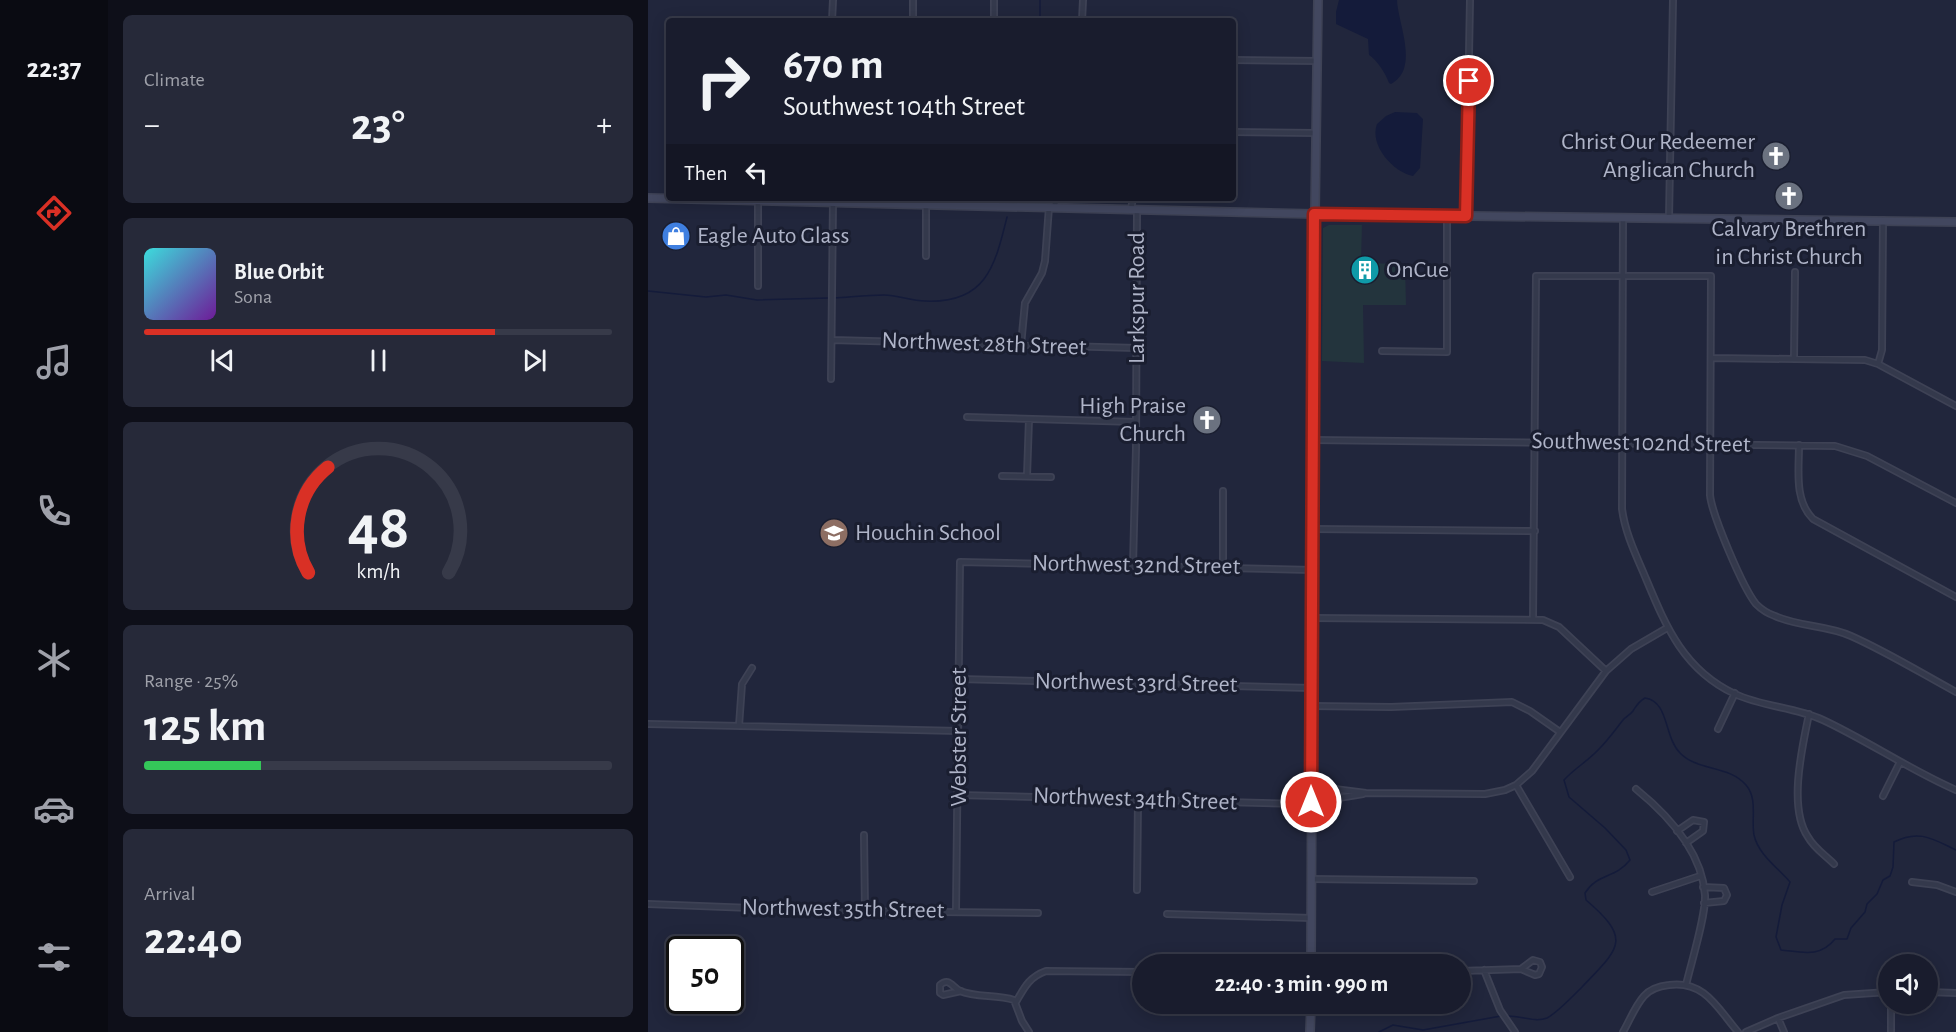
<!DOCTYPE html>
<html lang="en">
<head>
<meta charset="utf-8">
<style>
  :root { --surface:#191c2d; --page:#262939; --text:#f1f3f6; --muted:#9fa1aa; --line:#373a49; --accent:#d93025 }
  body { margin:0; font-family:"Alegreya Sans",sans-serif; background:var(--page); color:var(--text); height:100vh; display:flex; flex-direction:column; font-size:22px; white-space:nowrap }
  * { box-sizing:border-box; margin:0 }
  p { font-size:20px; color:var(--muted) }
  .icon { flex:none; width:33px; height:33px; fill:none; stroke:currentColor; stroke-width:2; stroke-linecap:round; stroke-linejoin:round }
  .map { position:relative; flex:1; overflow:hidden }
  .sheet { display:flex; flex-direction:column; gap:15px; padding:15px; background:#0e0f19; width:540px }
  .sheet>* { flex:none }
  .guide { position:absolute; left:18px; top:18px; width:570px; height:183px; border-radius:6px; box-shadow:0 3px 15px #0003,0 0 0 2px var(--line); background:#191c2d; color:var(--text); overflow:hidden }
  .fabs { position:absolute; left:1230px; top:954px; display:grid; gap:12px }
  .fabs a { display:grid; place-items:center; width:60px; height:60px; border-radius:50%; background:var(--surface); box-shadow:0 3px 15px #0003,0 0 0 2px var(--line); font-size:30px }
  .speed { position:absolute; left:18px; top:936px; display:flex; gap:12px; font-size:30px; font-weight:700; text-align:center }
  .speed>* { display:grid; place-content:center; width:78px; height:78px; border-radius:50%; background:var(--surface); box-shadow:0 3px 15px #0003,0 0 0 2px var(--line); line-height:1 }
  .speed .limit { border:3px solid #111; border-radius:9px; background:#fff; color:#111 }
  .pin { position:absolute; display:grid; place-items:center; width:51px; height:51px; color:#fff; margin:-26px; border:3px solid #fff; border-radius:50%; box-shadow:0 2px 6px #0007 }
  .me { position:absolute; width:66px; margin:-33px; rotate:0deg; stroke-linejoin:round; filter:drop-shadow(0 0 4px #0008) }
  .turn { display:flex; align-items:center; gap:21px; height:126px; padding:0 18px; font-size:27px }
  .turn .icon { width:78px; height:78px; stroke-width:2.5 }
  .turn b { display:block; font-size:42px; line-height:51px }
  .then { display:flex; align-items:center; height:57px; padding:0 18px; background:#0003; gap:12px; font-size:22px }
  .big { font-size:45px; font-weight:600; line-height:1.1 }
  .sheet .tile { flex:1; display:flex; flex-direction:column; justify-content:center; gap:9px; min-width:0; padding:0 21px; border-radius:9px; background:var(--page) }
  .sheet .dial { align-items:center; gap:0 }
  .dial svg { height:156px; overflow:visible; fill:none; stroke:var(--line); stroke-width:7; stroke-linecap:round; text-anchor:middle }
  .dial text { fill:var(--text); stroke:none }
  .song { display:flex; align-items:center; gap:18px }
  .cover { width:72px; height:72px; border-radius:9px; background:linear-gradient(135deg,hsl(180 70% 55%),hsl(280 70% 35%)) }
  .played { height:6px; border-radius:3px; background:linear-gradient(90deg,var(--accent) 75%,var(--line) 75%) }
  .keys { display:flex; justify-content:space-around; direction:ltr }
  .heat { display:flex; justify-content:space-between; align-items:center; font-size:33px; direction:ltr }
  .charge { height:9px; border-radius:4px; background:linear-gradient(90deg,#34c759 25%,var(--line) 0) }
  .trip { position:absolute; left:484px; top:954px; width:339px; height:60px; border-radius:30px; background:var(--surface); box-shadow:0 3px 15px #0003,0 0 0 2px var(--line); font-weight:600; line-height:60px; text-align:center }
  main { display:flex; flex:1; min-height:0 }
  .tabs { display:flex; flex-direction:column; width:108px; justify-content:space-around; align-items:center; background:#0a0b12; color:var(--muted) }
  .tabs .icon { width:42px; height:42px }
  .tabs .active { color:var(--accent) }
  .tabs b { font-size:27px; color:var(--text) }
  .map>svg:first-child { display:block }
</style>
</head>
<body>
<main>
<nav class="tabs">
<b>22:37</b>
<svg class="icon active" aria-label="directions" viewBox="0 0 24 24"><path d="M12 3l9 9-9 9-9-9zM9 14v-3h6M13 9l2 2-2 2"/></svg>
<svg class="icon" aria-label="music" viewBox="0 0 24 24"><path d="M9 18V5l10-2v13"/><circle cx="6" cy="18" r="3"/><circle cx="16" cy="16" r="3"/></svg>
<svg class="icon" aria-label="phone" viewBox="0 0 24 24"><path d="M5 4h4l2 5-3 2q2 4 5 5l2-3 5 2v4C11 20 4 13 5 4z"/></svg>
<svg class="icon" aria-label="climate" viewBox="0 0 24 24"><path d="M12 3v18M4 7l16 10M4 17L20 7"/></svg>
<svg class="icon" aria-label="car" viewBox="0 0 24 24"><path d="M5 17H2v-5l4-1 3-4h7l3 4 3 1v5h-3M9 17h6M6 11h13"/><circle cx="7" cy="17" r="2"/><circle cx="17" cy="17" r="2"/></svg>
<svg class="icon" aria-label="filters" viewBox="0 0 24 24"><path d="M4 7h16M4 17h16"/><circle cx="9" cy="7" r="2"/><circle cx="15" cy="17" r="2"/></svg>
</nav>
<section class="sheet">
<div class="tile"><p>Climate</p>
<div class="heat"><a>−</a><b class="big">23°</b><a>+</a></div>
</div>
<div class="tile">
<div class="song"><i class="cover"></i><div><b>Blue Orbit</b><p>Sona</p></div></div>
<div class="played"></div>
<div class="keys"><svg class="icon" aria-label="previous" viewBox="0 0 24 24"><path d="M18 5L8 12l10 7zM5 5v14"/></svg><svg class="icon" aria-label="pause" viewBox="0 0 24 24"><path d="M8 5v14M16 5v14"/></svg><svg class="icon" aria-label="next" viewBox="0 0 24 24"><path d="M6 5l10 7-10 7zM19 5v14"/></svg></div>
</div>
<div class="tile dial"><svg viewBox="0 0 100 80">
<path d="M14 69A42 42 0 1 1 86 69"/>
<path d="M14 69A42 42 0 0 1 24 15" stroke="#d93025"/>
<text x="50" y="56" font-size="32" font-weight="700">48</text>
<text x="50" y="72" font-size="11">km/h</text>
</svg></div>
<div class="tile"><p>Range · 25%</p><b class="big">125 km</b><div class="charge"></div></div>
<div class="tile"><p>Arrival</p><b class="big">22:40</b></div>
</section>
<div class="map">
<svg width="1308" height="1032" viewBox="0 0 1308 1032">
  <rect width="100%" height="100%" fill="#21263c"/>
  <!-- green -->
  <path fill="#23343d" d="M681,225H714L713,263L757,264L758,305H715L716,363L674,361L675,228Z"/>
  <!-- water -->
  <path fill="#141b3a" d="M691,0H749C750,24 772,69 743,84L741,83C738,74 729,60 721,55L720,39L688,24V12Z
    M747,112L769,113L775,119L772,168L765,176C745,172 721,145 729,124L738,116Z"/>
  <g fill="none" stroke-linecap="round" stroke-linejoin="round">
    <!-- stream -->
    <path stroke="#141b3a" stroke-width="1.5" d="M392,0V21
      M0,291L58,297L78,295L109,300L181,298
      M186,298C203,297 220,295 236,295C250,295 263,301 277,301C338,304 347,266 359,217
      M858,1016C871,1015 886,1023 899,1018C909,1013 926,995 934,987C971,948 985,940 938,900L937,893C949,873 967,879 982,860L978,850L957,828L921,797L916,780C927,768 940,761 951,749C960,740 967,730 975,720C977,717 982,715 985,711C989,705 990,702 997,698C1021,701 1016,737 1032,753C1049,771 1081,765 1098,785C1110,799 1103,819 1106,835C1110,854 1130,868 1142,882L1134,905L1128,937L1133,950C1154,952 1172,958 1187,939H1199L1203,928L1217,912L1219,904L1229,894L1235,880L1242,876L1245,867L1246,842C1271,829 1285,839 1308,850
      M731,1032L745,1025L775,1030L853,1016"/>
    <!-- minor casing -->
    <g stroke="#3e4255" stroke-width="8">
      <path id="minor" d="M184,21L185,0
        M265,21V0
        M346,21V0
        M434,21L435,0
        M585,60L670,61
        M585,132L667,133
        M406,207L409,198
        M483,209L485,198
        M818,216L822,0
        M975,217L974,509C977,532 987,553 996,574C1017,624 1034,669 1087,694C1115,707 1147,707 1175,720C1220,741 1262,770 1308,790
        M1021,218L1025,0
        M278,256V204
        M110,286V199
        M184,340L488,348
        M373,345L377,303L394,273L397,261L401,207
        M734,351L799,352V216
        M1063,358L1217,360L1230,364L1308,406
        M1146,359L1147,272
        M1230,364L1234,350L1235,220
        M183,379L185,202
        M319,417L488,422
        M665,440L1187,446L1219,456L1308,503
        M1151,445C1151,470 1146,500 1165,519L1308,597
        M354,476L403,477
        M379,476L381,419
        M665,529L887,531
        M485,565L488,448L489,210
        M575,567V491
        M664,618L895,620L911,627L958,671
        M885,619L888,276H1063L1062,495C1064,515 1095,588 1108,604C1113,609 1121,614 1127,616C1151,627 1179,625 1203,636C1239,652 1273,673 1308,692
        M311,679L664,688
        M664,706L743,707L864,702L882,711L912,732
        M1161,714C1154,748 1140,808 1160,837C1166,848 1177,855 1186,864
        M0,724L311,731
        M91,726L94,684L104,668
        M1070,729L1087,693
        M868,785L922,877
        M663,786L718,793L837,794L857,790L868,785L884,771L958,671L983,649L1019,628
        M988,789C1020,815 1054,852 1057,895C1058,916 1043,963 1038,985
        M310,795L654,804L715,794
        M1235,796L1252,762
        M1029,831L1045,820L1056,822L1055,831L1038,843
        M216,835L217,911
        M663,879L826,881
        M1264,882L1289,885L1308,892
        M1055,887L1076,888L1079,895L1076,901L1056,903
        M489,890L490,800
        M1004,892L1052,876
        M0,904L185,911L390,913
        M308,911L312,562L664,570
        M519,914L663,918
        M836,970L852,1010L867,1032
        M813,971L873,969L887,975L891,974L894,967L892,962L885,960L873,969
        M313,991L295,995L292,993V985C301,977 304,987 312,991C328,998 349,994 366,1000L374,1021L381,1032
        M1280,992L1308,993
        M368,1002C376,988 381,977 398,971L495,972
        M1130,1018L1136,1032
        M975,1032C982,1020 987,1006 996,996C1003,988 1012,986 1021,985C1057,980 1070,1009 1090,1032
        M1098,1032L1130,1018L1196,995L1240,992
        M1243,1032V1004"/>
    </g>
    <!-- secondary casing -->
    <g stroke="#3e4255" stroke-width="10">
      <path id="secondary" d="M0,198L666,214L1308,222
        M663,964L666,284L670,0
        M662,1032L663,1004"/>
    </g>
    <!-- minor -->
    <use href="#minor" stroke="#34394c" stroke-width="4.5"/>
    <!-- secondary -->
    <use href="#secondary" stroke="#42475f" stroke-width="7"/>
  </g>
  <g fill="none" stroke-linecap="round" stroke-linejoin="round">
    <!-- route casing -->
    <g stroke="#8d1f18" stroke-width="15">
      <path id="route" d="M663,802L666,214L818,216L821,81"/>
    </g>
    <!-- route -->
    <use href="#route" stroke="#d93025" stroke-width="10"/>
  </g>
  <!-- icons -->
  <defs>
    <g id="church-disc" transform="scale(1.5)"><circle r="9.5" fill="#6b7280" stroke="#1a1e30"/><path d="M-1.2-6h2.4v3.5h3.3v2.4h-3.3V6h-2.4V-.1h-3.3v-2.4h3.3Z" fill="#fff"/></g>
    <g id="shop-disc" transform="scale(1.5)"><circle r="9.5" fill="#3f7fe0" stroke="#1a1e30"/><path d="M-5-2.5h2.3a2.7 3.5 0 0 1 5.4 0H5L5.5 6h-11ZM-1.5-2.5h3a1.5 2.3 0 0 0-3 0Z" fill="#fff"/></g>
    <g id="building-disc" transform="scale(1.5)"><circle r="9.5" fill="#0f9aa8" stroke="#1a1e30"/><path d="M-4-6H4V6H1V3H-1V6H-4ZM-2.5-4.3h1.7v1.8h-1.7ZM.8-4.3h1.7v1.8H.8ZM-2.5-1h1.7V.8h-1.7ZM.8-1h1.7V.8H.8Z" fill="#fff"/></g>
    <g id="school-disc" transform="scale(1.5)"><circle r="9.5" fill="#8d6e63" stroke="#1a1e30"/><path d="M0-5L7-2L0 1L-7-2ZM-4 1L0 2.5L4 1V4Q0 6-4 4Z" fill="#fff"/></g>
  </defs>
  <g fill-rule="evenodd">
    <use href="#church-disc" x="1128" y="156"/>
    <use href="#church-disc" x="1141" y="196"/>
    <use href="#shop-disc" x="28" y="236"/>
    <use href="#building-disc" x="717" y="270"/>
    <use href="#church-disc" x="559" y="420"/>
    <use href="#school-disc" x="186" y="533"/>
  </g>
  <g text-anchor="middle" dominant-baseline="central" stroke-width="6" stroke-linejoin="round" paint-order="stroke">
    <!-- poi labels -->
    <g font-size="24" fill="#afb4c8" stroke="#1a1e30" text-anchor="start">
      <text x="1107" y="142" text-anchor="end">Christ Our Redeemer<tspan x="1107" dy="28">Anglican Church</tspan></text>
      <text x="1141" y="229" text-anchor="middle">Calvary Brethren<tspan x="1141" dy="28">in Christ Church</tspan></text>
      <text x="49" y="236">Eagle Auto Glass</text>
      <text x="738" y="270">OnCue</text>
      <text x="538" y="406" text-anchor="end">High Praise<tspan x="538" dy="28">Church</tspan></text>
      <text x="207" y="533">Houchin School</text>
    </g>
    <!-- street labels -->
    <g font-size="24" fill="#afb4c8" stroke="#1a1e30">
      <text transform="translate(489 298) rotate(-90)">Larkspur Road</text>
      <text transform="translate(336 344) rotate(2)">Northwest 28th Street</text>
      <text transform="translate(993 443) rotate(1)">Southwest 102nd Street</text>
      <text transform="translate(488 565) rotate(1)">Northwest 32nd Street</text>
      <text transform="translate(488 683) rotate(1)">Northwest 33rd Street</text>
      <text transform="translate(311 737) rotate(-90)">Webster Street</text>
      <text transform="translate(487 799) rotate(2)">Northwest 34th Street</text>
      <text transform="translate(195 909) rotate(1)">Northwest 35th Street</text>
    </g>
  </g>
</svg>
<div class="fabs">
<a><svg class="icon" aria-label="sound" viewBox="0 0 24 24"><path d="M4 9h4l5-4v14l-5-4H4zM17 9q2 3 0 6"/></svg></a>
</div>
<div class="speed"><div class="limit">50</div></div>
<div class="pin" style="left:821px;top:81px;background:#d93025"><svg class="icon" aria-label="arrive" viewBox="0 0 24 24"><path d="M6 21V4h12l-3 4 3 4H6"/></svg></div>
<svg class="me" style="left:663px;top:802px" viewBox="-20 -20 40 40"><circle r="17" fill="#d93025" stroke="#fff" stroke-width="3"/><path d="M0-11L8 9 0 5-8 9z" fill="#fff"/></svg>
<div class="trip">22:40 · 3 min · 990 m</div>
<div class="guide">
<div class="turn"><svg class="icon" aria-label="right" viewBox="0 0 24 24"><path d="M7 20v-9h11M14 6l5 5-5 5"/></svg><div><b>670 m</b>Southwest 104th Street</div></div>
<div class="then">Then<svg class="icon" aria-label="left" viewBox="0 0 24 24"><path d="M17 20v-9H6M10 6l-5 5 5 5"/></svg></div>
</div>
</div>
</main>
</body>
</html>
